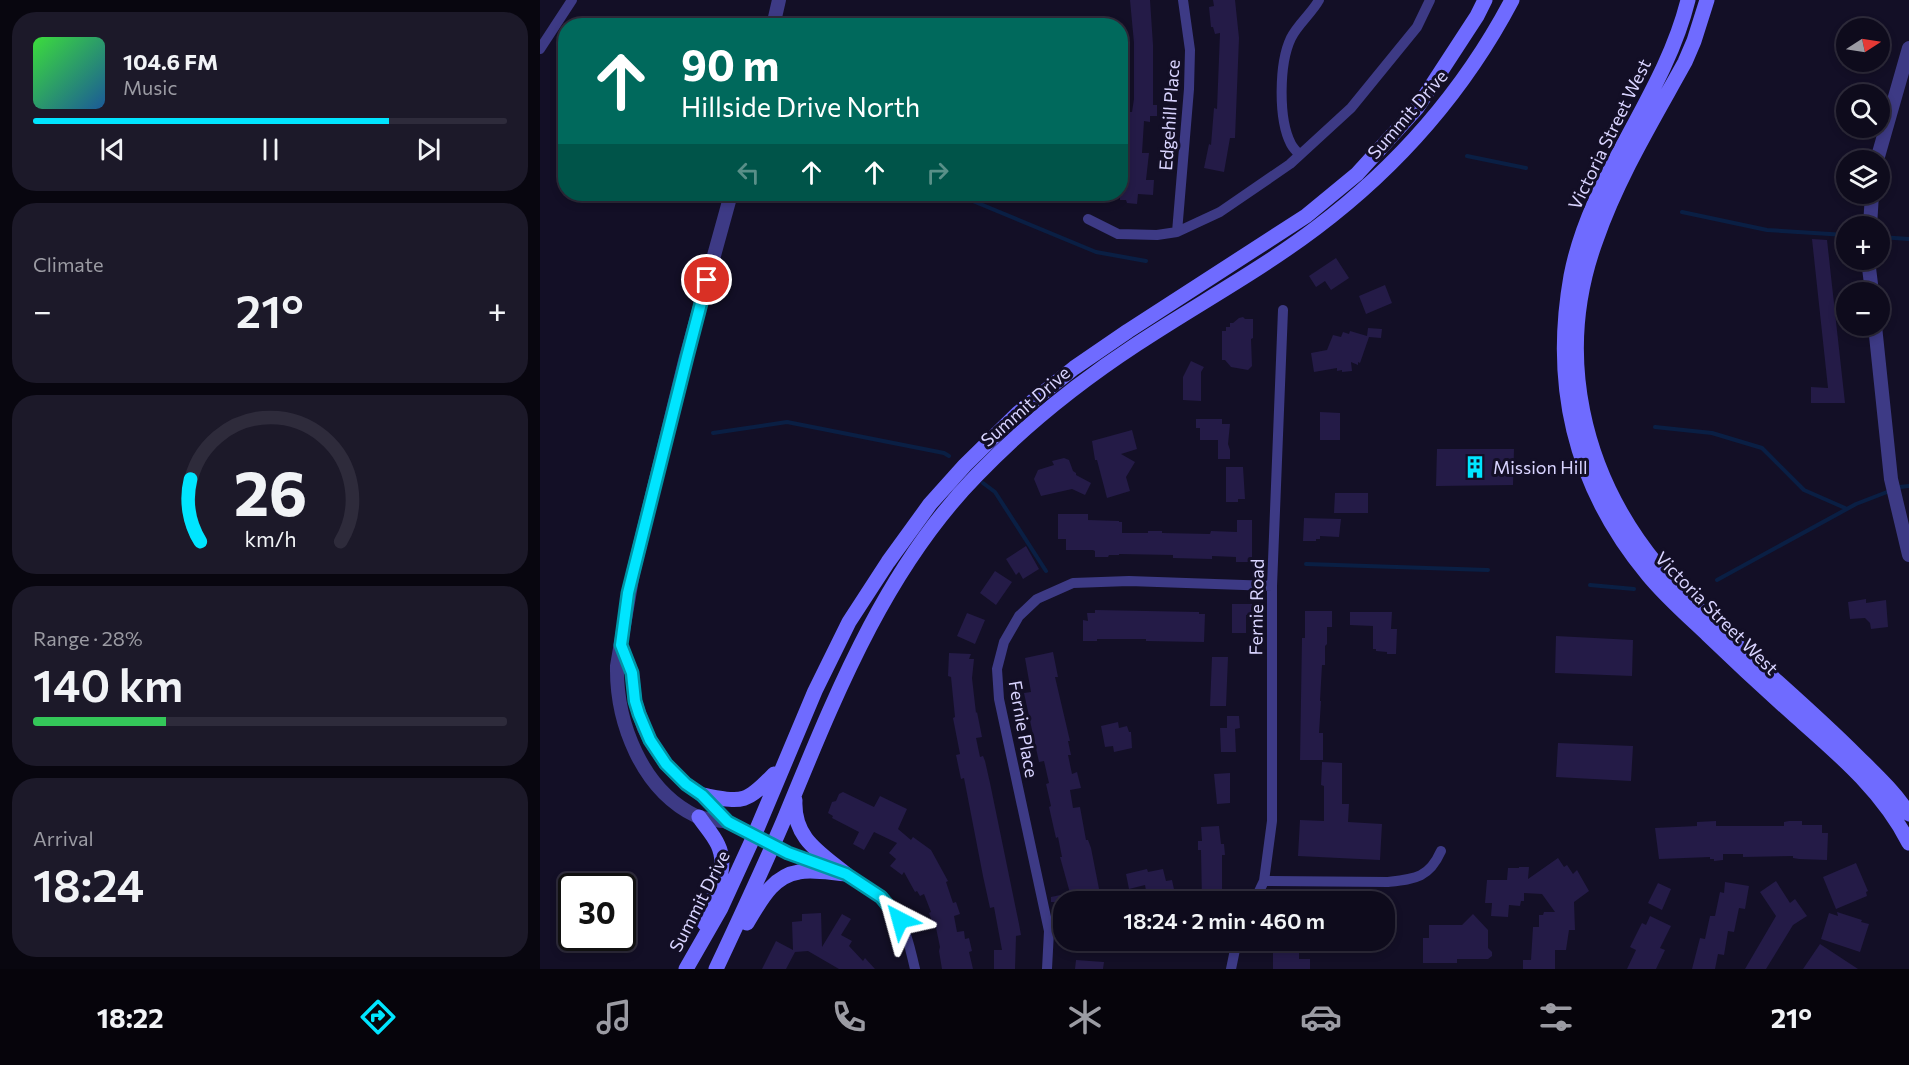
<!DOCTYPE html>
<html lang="en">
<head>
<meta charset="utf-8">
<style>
  :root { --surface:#0e0b1c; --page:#1c1929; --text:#f1f3f6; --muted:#9b9ba3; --line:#2e2b3b; --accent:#00e5ff }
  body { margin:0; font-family:Commissioner,sans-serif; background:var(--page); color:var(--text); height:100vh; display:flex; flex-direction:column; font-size:22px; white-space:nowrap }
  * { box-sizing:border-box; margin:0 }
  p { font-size:20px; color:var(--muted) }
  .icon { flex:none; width:33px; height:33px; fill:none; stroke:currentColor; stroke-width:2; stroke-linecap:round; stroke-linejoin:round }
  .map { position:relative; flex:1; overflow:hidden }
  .side { display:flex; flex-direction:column; gap:12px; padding:12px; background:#08060f; width:540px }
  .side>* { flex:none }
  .top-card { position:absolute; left:18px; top:18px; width:570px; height:183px; border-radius:24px; box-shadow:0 3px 9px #0003,0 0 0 2px var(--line); background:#00695c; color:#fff; overflow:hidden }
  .needle { width:39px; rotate:78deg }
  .controls { position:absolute; left:1296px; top:18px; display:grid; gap:12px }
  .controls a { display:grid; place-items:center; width:54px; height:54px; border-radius:50%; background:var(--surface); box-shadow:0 3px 9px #0003,0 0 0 2px var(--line); font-size:30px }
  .speed { position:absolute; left:18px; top:873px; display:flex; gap:12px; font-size:30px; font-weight:700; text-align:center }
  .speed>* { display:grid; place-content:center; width:78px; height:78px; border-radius:50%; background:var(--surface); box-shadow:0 3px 9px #0003,0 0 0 2px var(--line); line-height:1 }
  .speed .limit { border:3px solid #111; border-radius:9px; background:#fff; color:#111 }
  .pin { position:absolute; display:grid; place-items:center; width:51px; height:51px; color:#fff; margin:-26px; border:3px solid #fff; border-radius:50%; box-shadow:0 2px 6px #0007 }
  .me { position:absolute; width:66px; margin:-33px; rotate:321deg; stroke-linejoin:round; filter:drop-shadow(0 0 4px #0008) }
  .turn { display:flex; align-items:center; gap:21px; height:126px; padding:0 24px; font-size:27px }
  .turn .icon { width:78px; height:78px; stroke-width:2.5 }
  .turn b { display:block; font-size:42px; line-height:51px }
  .lanes { display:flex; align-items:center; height:57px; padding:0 24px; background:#0003; justify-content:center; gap:30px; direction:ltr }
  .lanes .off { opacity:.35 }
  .big { font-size:45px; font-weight:600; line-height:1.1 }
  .side .card { flex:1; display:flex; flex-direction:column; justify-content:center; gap:9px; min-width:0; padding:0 21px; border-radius:24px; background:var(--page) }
  .side .dial { align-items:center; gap:0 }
  .dial svg { height:156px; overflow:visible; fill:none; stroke:var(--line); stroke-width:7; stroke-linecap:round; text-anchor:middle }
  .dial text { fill:var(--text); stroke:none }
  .song { display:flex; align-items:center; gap:18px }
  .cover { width:72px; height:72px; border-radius:9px; background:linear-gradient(135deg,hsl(120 70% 55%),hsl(210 70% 35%)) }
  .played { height:6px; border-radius:3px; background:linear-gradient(90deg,var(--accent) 75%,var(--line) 75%) }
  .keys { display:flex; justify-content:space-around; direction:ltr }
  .heat { display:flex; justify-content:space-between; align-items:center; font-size:33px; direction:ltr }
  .charge { height:9px; border-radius:4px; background:linear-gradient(90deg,#34c759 28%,var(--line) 0) }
  .trip { position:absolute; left:513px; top:891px; width:342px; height:60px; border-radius:24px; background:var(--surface); box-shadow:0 3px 9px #0003,0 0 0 2px var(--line); font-weight:600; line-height:60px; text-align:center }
  .dock { display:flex; height:96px; justify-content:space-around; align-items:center; background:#06040b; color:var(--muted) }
  .dock .icon { width:42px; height:42px }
  .dock .on { color:var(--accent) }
  .dock b { font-size:27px; color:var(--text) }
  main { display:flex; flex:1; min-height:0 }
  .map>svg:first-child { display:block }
</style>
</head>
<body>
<main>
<section class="side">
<div class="card">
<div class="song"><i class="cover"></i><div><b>104.6 FM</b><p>Music</p></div></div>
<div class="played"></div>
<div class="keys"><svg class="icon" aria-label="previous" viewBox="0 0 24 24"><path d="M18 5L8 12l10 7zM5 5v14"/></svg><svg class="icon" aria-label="pause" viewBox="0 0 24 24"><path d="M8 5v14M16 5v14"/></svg><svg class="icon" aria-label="next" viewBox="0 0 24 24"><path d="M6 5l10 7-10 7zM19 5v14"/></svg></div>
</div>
<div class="card"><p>Climate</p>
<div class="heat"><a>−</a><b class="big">21°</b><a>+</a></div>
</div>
<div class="card dial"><svg viewBox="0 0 100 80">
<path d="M14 69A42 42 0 1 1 86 69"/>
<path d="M14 69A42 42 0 0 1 9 37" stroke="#00e5ff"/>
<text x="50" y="56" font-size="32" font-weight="700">26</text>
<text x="50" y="72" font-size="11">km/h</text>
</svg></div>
<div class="card"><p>Range · 28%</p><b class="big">140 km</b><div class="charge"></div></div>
<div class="card"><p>Arrival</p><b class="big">18:24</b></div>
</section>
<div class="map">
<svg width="1369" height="969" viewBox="0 0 1369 969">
  <rect width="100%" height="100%" fill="#130f26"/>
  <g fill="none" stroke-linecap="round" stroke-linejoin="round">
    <!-- stream -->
    <path stroke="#0a1f44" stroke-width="4" d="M927,156L986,168
      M416,194L556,252L606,261
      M1142,212L1227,230L1306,235
      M1340,237L1369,239
      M1115,427L1172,433L1222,448L1264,490L1305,508
      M173,433L247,422L404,453L409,456
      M443,483L455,492L506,571
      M766,564L948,570
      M1177,580L1316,504L1360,487L1369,486
      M1050,585L1094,589"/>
  </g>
  <!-- building -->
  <path fill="#241b47" d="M590,0H610L613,45V105H617V116H610V122L604,121L602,153H609L606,180H614L613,195L598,194L597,204L587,203L586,200H580V178H587L590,148H581L583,126L586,127V112H592L594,99V43Z
    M673,0H695L699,38L695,138H690L684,172L664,168L669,144L671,145L674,108L677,109L680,33L675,34L673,27H671L669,7L674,6Z
    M1272,239L1287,240L1305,403H1271V387L1288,388Z
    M796,258L809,278L791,290L785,281L776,287L769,276Z
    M845,285L852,303L826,314L819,296Z
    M703,317L705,319H713V338L711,339L712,366L708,370L691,367L685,360H682V331H686V327H690V323H693L699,318Z
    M828,328L842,329L841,338L829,337L820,363L818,362V365L811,362L812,371L802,372V370L797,371V368L774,372L771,353L787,350L793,335L801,337L803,332L809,334L810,331L827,336Z
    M651,361L664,367L661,372V401L643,400V377Z
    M780,412L800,413V440H780Z
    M656,419H682V424H690L688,444L690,450V459H678V440H660V428H656Z
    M592,430L597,449L581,454L595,462L586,477L590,491L567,498L557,460H555L552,441Z
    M897,449H974L973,485L896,486Z
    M524,458L529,460L533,471L536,473V475L551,483L545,495L532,489L501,496L494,479L498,470L514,465L512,461Z
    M686,467H703L705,499H698V502H686Z
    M795,493H828V513H794Z
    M518,514H548V520L579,521V522H582V533H608V531H622V533L670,534L671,531L697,532V520H712V558L708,562H696V557L672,556V559L633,558V555L579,554V555H569L568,557H555V551L553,550H526V539H518Z
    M764,518L801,519L799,537L780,536V539H776V541H763Z
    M486,546L499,569L483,579L479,572L476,575L466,559Z
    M455,571L472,582L456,605L440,593Z
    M1326,599V603L1346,600L1348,627L1331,629L1330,623L1325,618L1310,619L1308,602Z
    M692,604H712V615H706V633H692Z
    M555,610L659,612V614H665L664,642L606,641V639H557V641H543V620L548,621L547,613H555Z
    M765,611H792V627H787V644L785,646V665H782L780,701H781L779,733H783V760H760L762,638H765Z
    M810,612H852L851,629H857L856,654H847V652L836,651V649H833V626L810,625Z
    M427,613L445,620L435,644L417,636Z
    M1016,636L1093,640L1092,676L1015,673Z
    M513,652L518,677H515L530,741H528L531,755H528L532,774L537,772L541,788L530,790L533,808L540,807L546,840H548L551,848L561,899L557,900V902H511V897L530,893L520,857H522L518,837L516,838L509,807L511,806L506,784L509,783L504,761L499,762L484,693L491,692L485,658Z
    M409,653L431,654L429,659H434L432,678L436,713L437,712L442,737L436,738L440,757L443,756L445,761L450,783L479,924L481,935L476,936L475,969H454V950H462L454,907L450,908L443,876L424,778L421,779L416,755L420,754L413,718L415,717L411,677L408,676Z
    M672,657H688L686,706H670Z
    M687,716H699L700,728L695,729L696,752H681L680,728H687Z
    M578,722L579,728L587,726L589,732H591L592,748L574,752L573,746L565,747L561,726Z
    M1018,743L1093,746L1091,781L1016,777Z
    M782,762L802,763V804H809L808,822L842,824L840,860L758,856L760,820L784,821V786L781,785Z
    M690,773V803L677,804L674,774Z
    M303,792L334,807L340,796L367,809L358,829L371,840L373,837L391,850L408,881L406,882L413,903L416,902L420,914L414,916L417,932L424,931L425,939L429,938L432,951L429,952L433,969H402L399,951L400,947L395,923L393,924L389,913L391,912L384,894L380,896L377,891L375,892L364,872L362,875L350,866L356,859L349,853L357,843L334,832L324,850L313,844L319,832L292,818L293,816L288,813L292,802L296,801L299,794Z
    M1176,821V826H1244V822L1249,821H1262V825H1282V833H1288L1287,860L1259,859L1253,858V856L1203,857V854H1183V860L1174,861V859H1170V857L1119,859L1115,828L1157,826V822Z
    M679,826L681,844H684L685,855H682V894H679V902H662L661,850H658V841H662L661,827Z
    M1018,858L1024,867L1027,865L1033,874L1037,870L1049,891L1034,902L1035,930H1029L1026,950H1015V969H983V960H991L993,927H999V915H1003L1004,912H1015L1002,894L984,893V901H981L980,906L969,905L968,917L951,916L952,903H945L947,880H967L968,868H979V867H989L988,879Z
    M1316,863L1328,891L1326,892L1327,896L1296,909L1283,877Z
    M607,869L608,872L623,869L626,881L632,880L635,894L629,895L630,902H608L605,885L589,889L586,874Z
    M1236,881L1250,903L1255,899L1267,916L1253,925L1226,969H1205L1236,916L1220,892Z
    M1185,882L1209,886L1205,909L1199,908L1194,932L1188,931L1184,955L1178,954L1175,969H1152L1160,938L1165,939L1170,916H1175L1180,892L1184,893Z
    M1118,883L1131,889L1122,910L1108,903Z
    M1297,912L1322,920L1321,922L1329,924L1320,952L1281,939L1289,913L1298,916Z
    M281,913L282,947L302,914L311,919L301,935L312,941L309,946L323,961L325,958L335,969H299L268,951L255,952L246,969H222L236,941L253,950L252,922L262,921V914Z
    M933,914L948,930V948L952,952V956L948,959H917V963H883V938H889V925H922Z
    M1110,916L1131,926L1120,948L1125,950L1116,969H1087L1096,950L1090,947L1102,923L1106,925Z
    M733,940H759V959H770V969H733Z
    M1280,944L1318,969H1263Z
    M536,960L564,962L563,969H535Z"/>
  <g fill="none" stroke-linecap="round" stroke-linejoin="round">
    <!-- minor -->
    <path stroke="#3d3a85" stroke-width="10" d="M0,49L32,0
      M760,155C757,152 753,148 751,144C738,119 739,63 751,38C758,24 772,13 779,0
      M548,219L578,234L617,235L637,232L680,212L750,164L811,108L877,27L890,0
      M637,232L649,89L650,50L643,0
      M233,845C277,867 332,874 360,920C368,935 371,953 375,969
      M724,881L848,882C875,879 889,878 901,851
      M714,902L724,881L732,821V586L743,310
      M507,969L509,931L459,699L457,669L464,642L479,616L497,599L533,583L589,581L732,586
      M691,969L697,940"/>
    <!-- tertiary -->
    <path stroke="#3d3a85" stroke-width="14" d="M233,26L239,0
      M1337,160L1369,48
      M1330,226L1332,194
      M1328,260L1332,292
      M1335,326L1351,479L1369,555
      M81,645L92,673L95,701L104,728L110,740L126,764L146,784L162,795L188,822L233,845
      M188,822C178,820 165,820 156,816C102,790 76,723 77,666L93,573L146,357L191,194"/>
    <!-- secondary -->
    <path stroke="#6f6bff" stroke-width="15" d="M1148,0C1124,97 1050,176 1031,276C1011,388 1035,487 1108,575C1126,597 1148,616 1168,635C1196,662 1224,688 1253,714C1296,752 1342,790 1369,843
      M1167,0L1154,41L1145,62C1113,120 1078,177 1056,240C1014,354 1042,474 1118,566C1142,595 1171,621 1198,646C1237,682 1277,716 1315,754C1334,773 1354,791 1369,814
      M162,795C202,802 205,805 234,774
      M255,800C253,838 279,852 306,874
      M159,817C165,826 173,834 178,845C190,870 171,899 164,923
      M207,923C220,902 232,876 259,872C273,869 291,873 306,874
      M146,969L181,908L214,836L275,691L309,622L348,562L390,504L425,465L478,413L534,368L588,331L766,216L817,174L877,108L937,16L945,0
      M176,969C199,920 222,871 243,822C294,699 343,571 437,475C485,425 539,382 597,344C656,305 719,271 776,228C857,167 924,91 972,0"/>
  </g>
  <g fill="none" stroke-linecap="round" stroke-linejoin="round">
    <!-- route casing -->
    <g stroke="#0095a6" stroke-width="15">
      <path id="route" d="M167,280L147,357L88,593L81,645L92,673L95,701L99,714L110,740L126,764L146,784L162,795L188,822L248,853L306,874L341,897L360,920"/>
    </g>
    <!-- route -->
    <use href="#route" stroke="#00e5ff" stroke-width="10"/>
  </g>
  <!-- icons -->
  <defs>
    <g id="building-bare" transform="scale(1.8)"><path d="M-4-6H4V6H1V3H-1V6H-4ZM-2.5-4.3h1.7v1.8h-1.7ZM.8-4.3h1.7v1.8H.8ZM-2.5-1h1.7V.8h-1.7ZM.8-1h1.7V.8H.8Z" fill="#00e5ff" stroke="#130f26" stroke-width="2.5" paint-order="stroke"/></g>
  </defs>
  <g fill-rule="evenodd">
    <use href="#building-bare" x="935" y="467"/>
  </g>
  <g text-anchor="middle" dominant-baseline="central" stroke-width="6" stroke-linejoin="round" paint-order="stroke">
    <!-- street labels -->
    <g font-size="18" fill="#d9d4ff" stroke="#130f26">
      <text transform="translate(867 114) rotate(-49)">Summit Drive</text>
      <text transform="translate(629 115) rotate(-86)">Edgehill Place</text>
      <text transform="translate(1069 134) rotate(-64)">Victoria Street West</text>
      <text transform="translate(485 406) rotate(-41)">Summit Drive</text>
      <text transform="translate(716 607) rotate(-89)">Fernie Road</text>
      <text transform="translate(1177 613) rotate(45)">Victoria Street West</text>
      <text transform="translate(484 729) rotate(80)">Fernie Place</text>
      <text transform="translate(159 901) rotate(-63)">Summit Drive</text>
    </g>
    <!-- poi labels -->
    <g font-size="18" fill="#d9d4ff" stroke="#130f26" text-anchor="start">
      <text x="953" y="467">Mission Hill</text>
    </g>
  </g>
</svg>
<div class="controls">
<a><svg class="needle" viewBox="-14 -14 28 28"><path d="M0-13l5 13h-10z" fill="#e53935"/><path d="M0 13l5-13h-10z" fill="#9b9ba3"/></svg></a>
<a><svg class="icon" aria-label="search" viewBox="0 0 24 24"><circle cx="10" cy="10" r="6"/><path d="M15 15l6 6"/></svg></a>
<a><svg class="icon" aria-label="layers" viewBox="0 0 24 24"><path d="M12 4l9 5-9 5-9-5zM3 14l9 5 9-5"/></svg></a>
<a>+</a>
<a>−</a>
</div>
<div class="speed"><div class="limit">30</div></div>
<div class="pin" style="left:167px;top:280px;background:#d93025"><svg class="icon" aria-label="arrive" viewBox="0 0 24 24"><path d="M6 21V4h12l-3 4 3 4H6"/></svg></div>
<svg class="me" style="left:360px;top:920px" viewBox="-20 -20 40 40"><path d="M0-17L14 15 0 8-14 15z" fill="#00e5ff" stroke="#fff" stroke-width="4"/></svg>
<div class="trip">18:24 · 2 min · 460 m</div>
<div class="top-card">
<div class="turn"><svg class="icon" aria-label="ahead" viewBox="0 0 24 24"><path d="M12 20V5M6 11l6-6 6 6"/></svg><div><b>90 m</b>Hillside Drive North</div></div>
<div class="lanes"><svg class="icon off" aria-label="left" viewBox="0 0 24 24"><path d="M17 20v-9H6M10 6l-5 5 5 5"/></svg><svg class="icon" aria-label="ahead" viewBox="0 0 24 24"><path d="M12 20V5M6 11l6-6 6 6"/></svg><svg class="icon" aria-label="ahead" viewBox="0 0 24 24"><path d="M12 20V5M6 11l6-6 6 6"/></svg><svg class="icon off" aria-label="right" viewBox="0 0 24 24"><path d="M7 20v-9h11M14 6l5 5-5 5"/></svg></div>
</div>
</div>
</main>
<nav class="dock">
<b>18:22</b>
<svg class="icon on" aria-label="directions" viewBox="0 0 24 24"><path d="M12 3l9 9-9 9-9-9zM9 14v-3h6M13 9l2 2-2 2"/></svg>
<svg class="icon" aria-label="music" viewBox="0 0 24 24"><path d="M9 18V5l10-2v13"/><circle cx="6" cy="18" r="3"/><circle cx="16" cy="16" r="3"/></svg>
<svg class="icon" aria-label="phone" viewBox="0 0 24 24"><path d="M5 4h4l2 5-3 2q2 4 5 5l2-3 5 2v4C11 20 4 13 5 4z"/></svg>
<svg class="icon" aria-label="climate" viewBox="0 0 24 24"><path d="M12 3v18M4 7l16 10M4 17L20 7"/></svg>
<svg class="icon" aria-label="car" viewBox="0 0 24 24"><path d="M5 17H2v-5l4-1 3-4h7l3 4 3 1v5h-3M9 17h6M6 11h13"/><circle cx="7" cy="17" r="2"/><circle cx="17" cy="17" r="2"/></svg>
<svg class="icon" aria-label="filters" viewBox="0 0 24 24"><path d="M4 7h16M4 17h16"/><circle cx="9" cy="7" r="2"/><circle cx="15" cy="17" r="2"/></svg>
<b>21°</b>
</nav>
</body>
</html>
